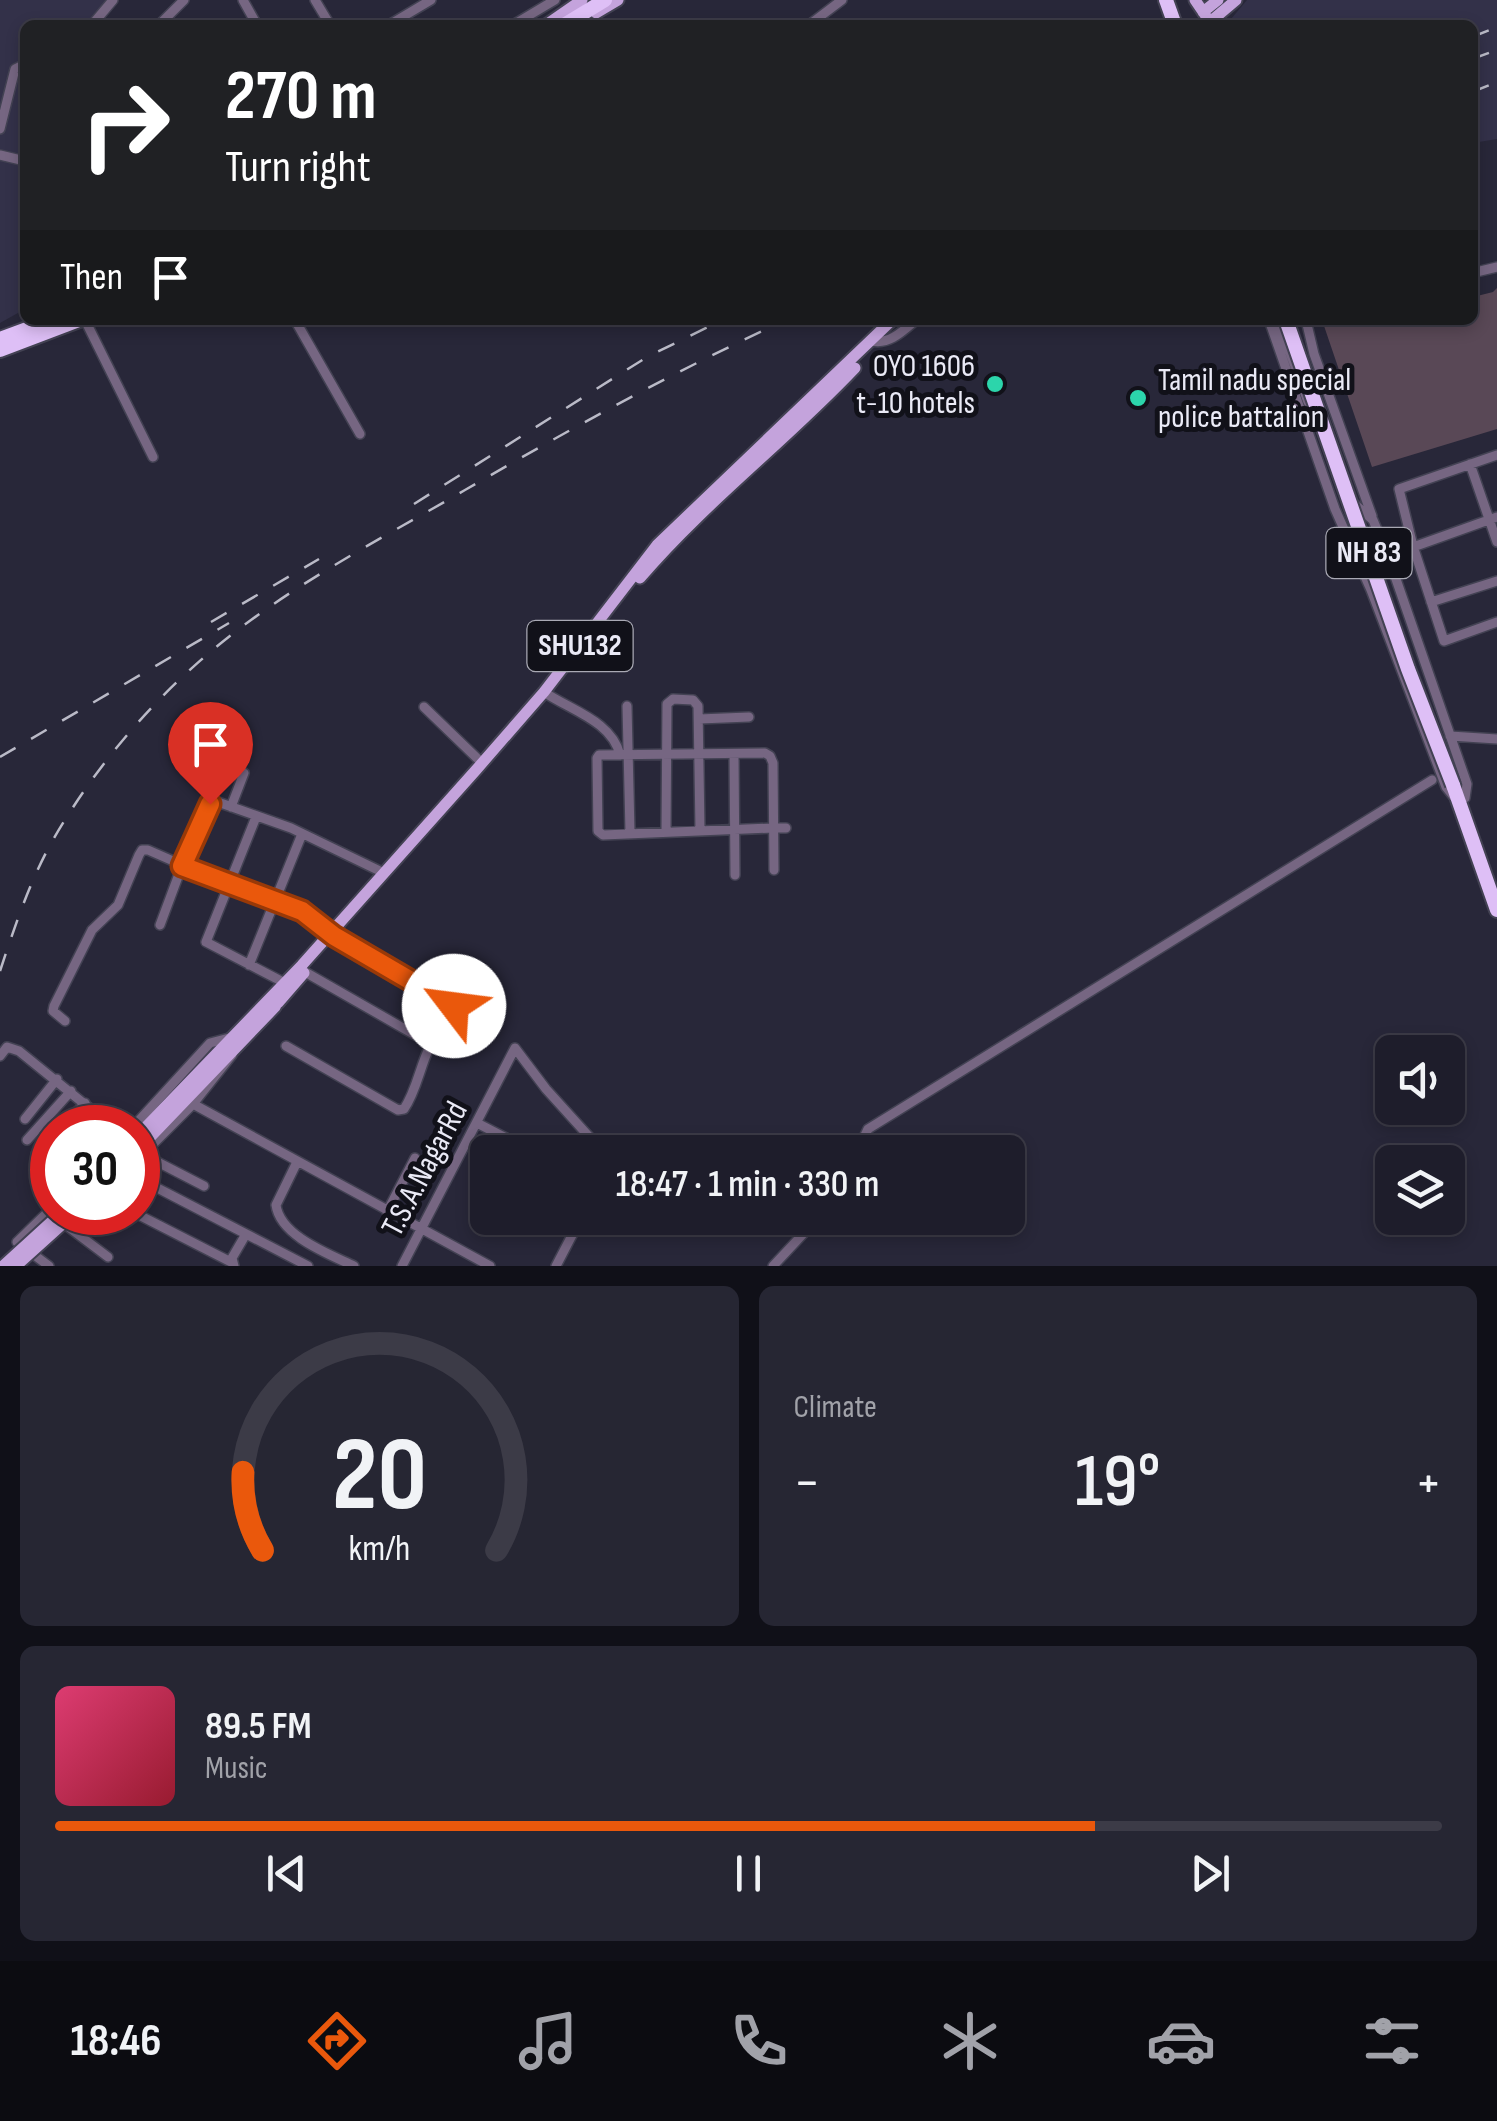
<!DOCTYPE html>
<html lang="en">
<head>
<meta charset="utf-8">
<style>
  :root { --surface:#1e1d2b; --page:#262633; --text:#f1f3f6; --muted:#a1a2a9; --line:#3c3b47; --accent:#ea580c }
  body { margin:0; font-family:"Sofia Sans Condensed",sans-serif; background:var(--page); color:var(--text); height:100vh; display:flex; flex-direction:column; font-size:38px; white-space:nowrap }
  * { box-sizing:border-box; margin:0 }
  p { font-size:32px; color:var(--muted) }
  .icon { flex:none; width:55px; height:55px; fill:none; stroke:currentColor; stroke-width:2; stroke-linecap:round; stroke-linejoin:round }
  .map { position:relative; height:1266px; overflow:hidden }
  .sheet { display:flex; flex-direction:column; gap:20px; padding:20px; background:#101018; flex:1 }
  .sheet>* { flex:none }
  .guide { position:absolute; left:20px; top:20px; width:1458px; height:305px; border-radius:15px; box-shadow:0 5px 15px #0003,0 0 0 2px var(--line); background:#202124; color:#fff; overflow:hidden }
  .tools { position:absolute; left:1375px; top:1035px; display:grid; gap:20px }
  .tools a { display:grid; place-items:center; width:90px; height:90px; border-radius:15px; background:var(--surface); box-shadow:0 5px 15px #0003,0 0 0 2px var(--line); font-size:50px }
  .speed { position:absolute; left:30px; top:1105px; display:flex; gap:20px; font-size:50px; font-weight:700; text-align:center }
  .speed>* { display:grid; place-content:center; width:130px; height:130px; border-radius:50%; background:var(--surface); box-shadow:0 5px 15px #0003,0 0 0 2px var(--line); line-height:1 }
  .speed .limit { border:15px solid #d22; background:#fff; color:#111 }
  .pin { position:absolute; display:grid; place-items:center; width:85px; height:85px; color:#fff; margin:-102px -42px; border-radius:50% 50% 50% 0; rotate:-45deg; box-shadow:0 0 10px #0007 }
  .pin .icon { rotate:45deg }
  .me { position:absolute; width:110px; margin:-55px; rotate:300deg; stroke-linejoin:round; filter:drop-shadow(0 0 8px #0008) }
  .turn { display:flex; align-items:center; gap:35px; height:210px; padding:0 40px; font-size:45px }
  .turn .icon { width:130px; height:130px; stroke-width:2.5 }
  .turn b { display:block; font-size:70px; line-height:85px }
  .then { display:flex; align-items:center; height:95px; padding:0 40px; background:#0003; gap:20px; font-size:38px }
  .big { font-size:75px; font-weight:600; line-height:1.1 }
  .sheet .card { flex:1; display:flex; flex-direction:column; justify-content:center; gap:15px; min-width:0; padding:0 35px; border-radius:15px; background:var(--page) }
  .sheet .dial { align-items:center; gap:0 }
  .dial svg { height:260px; overflow:visible; fill:none; stroke:var(--line); stroke-width:7; stroke-linecap:round; text-anchor:middle }
  .dial text { fill:var(--text); stroke:none }
  .song { display:flex; align-items:center; gap:30px }
  .cover { width:120px; height:120px; border-radius:15px; background:linear-gradient(135deg,hsl(340 70% 55%),hsl(350 70% 35%)) }
  .played { height:10px; border-radius:5px; background:linear-gradient(90deg,var(--accent) 75%,var(--line) 75%) }
  .keys { display:flex; justify-content:space-around; direction:ltr }
  .heat { display:flex; justify-content:space-between; align-items:center; font-size:55px; direction:ltr }
  .sheet .tiles { flex:1; display:grid; gap:20px; grid-template-columns:1fr 1fr }
  .card:last-child { grid-column:span 2 }
  .trip { position:absolute; left:470px; top:1135px; width:555px; height:100px; border-radius:15px; background:var(--surface); box-shadow:0 5px 15px #0003,0 0 0 2px var(--line); font-weight:600; line-height:100px; text-align:center }
  .dock { display:flex; height:160px; justify-content:space-around; align-items:center; background:#0c0c11; color:var(--muted) }
  .dock .icon { width:70px; height:70px }
  .dock .active { color:var(--accent) }
  .dock b { font-size:45px; color:var(--text) }
  .map>svg:first-child { display:block }
</style>
</head>
<body>
<div class="map">
<svg width="1497" height="1266" viewBox="0 0 1497 1266">
  <rect width="100%" height="100%" fill="#282739"/>
  <!-- built -->
  <path fill="#333149" d="M0,0H106L85,25H25V309L0,323Z
    M1247,0H1497V139L1473,143L1472,25H1226Z"/>
  <!-- green -->
  <path fill="#594856" d="M1497,288V429L1372,467L1322,320H1472L1473,297L1493,292Z"/>
  <g fill="none" stroke-linecap="round" stroke-linejoin="round">
    <!-- minor casing -->
    <g stroke="#434253" stroke-width="12">
      <path id="minor" d="M243,0L257,25
        M315,0L330,25
        M92,25L113,0
        M159,25L184,0
        M389,25L431,0
        M513,25L555,0
        M809,25L842,0
        M0,129L15,69L25,64
        M0,155L25,161
        M1472,273L1497,267
        M85,320L153,457
        M295,320L360,434
        M1269,320L1335,509L1371,590L1446,787L1454,797
        M1278,320L1308,402
        M1306,320L1314,354L1372,516
        M872,341C889,345 903,331 916,320
        M1497,455L1399,489L1413,546L1444,641L1497,622
        M1470,464L1497,542
        M1352,502L1373,520L1388,556L1467,784L1465,798
        M1388,556L1497,517
        M1431,602L1497,581
        M544,692C570,710 612,721 620,755
        M627,706L630,832
        M424,707L482,763
        M699,719L749,717
        M1450,736L1497,739
        M188,739L244,773L231,807
        M734,754L735,875
        M256,817L206,942L285,983
        M666,831L667,704L673,699L693,700L698,706L700,830
        M774,870L773,763L770,756L765,753L599,755L597,758L598,831L603,835L773,828H786
        M160,925L182,866L215,801L291,828L384,873
        M249,965L302,834
        M65,1021L53,1011L54,1006L92,930L118,905L139,855L142,850H148L228,885L302,911L334,936L454,1006L431,1044L305,972
        M286,1046L398,1110L404,1109C417,1090 420,1065 431,1044
        M0,1056L7,1047L19,1051L114,1128
        M193,1104L490,1266
        M25,1119L57,1079
        M477,1123L533,1152
        M62,1128L85,1103
        M82,1128L97,1113
        M132,1128L210,1043L229,1038
        M27,1140L71,1091
        M857,1152L868,1129L1432,780
        M36,1154L52,1137
        M142,1154L204,1186
        M138,1159L193,1104L232,1055
        M297,1162L276,1205C280,1236 329,1254 354,1266
        M45,1166L52,1158
        M138,1178L308,1266
        M133,1212L231,1262
        M387,1212L415,1158
        M67,1226L108,1257
        M49,1266L17,1242L52,1208
        M234,1266L232,1258L246,1234
        M402,1266L515,1048L546,1089L603,1152
        M556,1266L581,1218
        M773,1266L818,1218"/>
    </g>
    <!-- major casing -->
    <g stroke="#434253" stroke-width="15">
      <path id="major" d="M1195,0L1210,22L1236,0
        M1203,12L1218,0
        M596,13L618,0
        M546,25L582,0
        M640,578C705,502 786,441 855,368
        M278,1003L304,973
        M138,1135L302,965L476,770L544,692L657,545L892,320
        M138,1150L275,1007L279,999"/>
    </g>
    <!-- highway casing -->
    <g stroke="#434253" stroke-width="18">
      <path id="highway" d="M1166,0L1175,25
        M564,25L605,0
        M0,339L51,320
        M0,350L79,320
        M1453,785L1497,910"/>
    </g>
    <!-- minor -->
    <use href="#minor" stroke="#766682" stroke-width="9"/>
    <!-- major -->
    <use href="#major" stroke="#c4a3dc" stroke-width="11"/>
    <!-- highway -->
    <use href="#highway" stroke="#debff6" stroke-width="14"/>
    <!-- rail -->
    <path stroke="#babac7" stroke-width="2.5" stroke-dasharray="18 18" stroke-linecap="butt" d="M1472,37L1497,27
      M1472,59L1497,50
      M1472,92L1497,82
      M414,504L647,357L722,320
      M211,622L319,559
      M0,757L229,623
      M0,971C15,926 30,880 54,838C103,754 172,677 251,620C318,571 393,532 465,490C570,429 675,371 786,320"/>
    <!-- major-bridge casing -->
    <g stroke="#434253" stroke-width="15" stroke-linecap="butt">
      <path id="major-bridge" d="M3,1266L62,1212
        M16,1266L76,1212"/>
    </g>
    <!-- highway-bridge casing -->
    <g stroke="#434253" stroke-width="18" stroke-linecap="butt">
      <path id="highway-bridge" d="M1286,320L1408,669L1453,785"/>
    </g>
    <!-- major-bridge -->
    <use href="#major-bridge" stroke="#c4a3dc" stroke-width="11"/>
    <!-- highway-bridge -->
    <use href="#highway-bridge" stroke="#debff6" stroke-width="14"/>
  </g>
  <g fill="none" stroke-linecap="round" stroke-linejoin="round">
    <!-- route casing -->
    <g stroke="#983908" stroke-width="25">
      <path id="route" d="M210,804L182,866L302,911L334,936L454,1006"/>
    </g>
    <!-- route -->
    <use href="#route" stroke="#ea580c" stroke-width="18"/>
  </g>
  <!-- markers -->
  <g fill="#2cd5ab" stroke="#111119" stroke-width="4">
    <circle cx="995" cy="384" r="10"/>
    <circle cx="1138" cy="398" r="10"/>
  </g>
  <g text-anchor="middle" dominant-baseline="central" stroke-width="10" stroke-linejoin="round" paint-order="stroke">
    <!-- shield labels -->
    <g fill="#111119" stroke="#a9a9b4" stroke-width="2.5">
      <rect x="1326.5" y="528" width="85" height="50" rx="8"/>
      <rect x="527.5" y="621" width="105" height="50" rx="8"/>
    </g>
    <g font-size="30" font-weight="bold" fill="#eaeaf6">
      <text x="1369" y="553">NH 83</text>
      <text x="580" y="646">SHU132</text>
    </g>
    <!-- poi labels -->
    <g font-size="32" fill="#eaeaf6" stroke="#111119" text-anchor="end">
      <text x="975" y="366">OYO 1606<tspan x="975" dy="37">t-10 hotels</tspan></text>
      <text x="1158" y="380" text-anchor="start">Tamil nadu special<tspan x="1158" dy="37">police battalion</tspan></text>
    </g>
    <!-- street labels -->
    <g font-size="32" fill="#eaeaf6" stroke="#111119">
      <text transform="translate(425 1169) rotate(-62)">T.S.A.NagarRd</text>
    </g>
  </g>
</svg>
<div class="tools">
<a><svg class="icon" aria-label="sound" viewBox="0 0 24 24"><path d="M4 9h4l5-4v14l-5-4H4zM17 9q2 3 0 6"/></svg></a>
<a><svg class="icon" aria-label="layers" viewBox="0 0 24 24"><path d="M12 4l9 5-9 5-9-5zM3 14l9 5 9-5"/></svg></a>
</div>
<div class="speed"><div class="limit">30</div></div>
<div class="pin" style="left:210px;top:804px;background:#d93025"><svg class="icon" aria-label="arrive" viewBox="0 0 24 24"><path d="M6 21V4h12l-3 4 3 4H6"/></svg></div>
<svg class="me" style="left:454px;top:1006px" viewBox="-20 -20 40 40"><circle r="19" fill="#fff"/><path d="M0-13L10 11 0 6-10 11z" fill="#ea580c"/></svg>
<div class="trip">18:47 · 1 min · 330 m</div>
<div class="guide">
<div class="turn"><svg class="icon" aria-label="right" viewBox="0 0 24 24"><path d="M7 20v-9h11M14 6l5 5-5 5"/></svg><div><b>270 m</b>Turn right</div></div>
<div class="then">Then<svg class="icon" aria-label="arrive" viewBox="0 0 24 24"><path d="M6 21V4h12l-3 4 3 4H6"/></svg></div>
</div>
</div>
<section class="sheet">
<div class="tiles">
<div class="card dial"><svg viewBox="0 0 100 80">
<path d="M14 69A42 42 0 1 1 86 69"/>
<path d="M14 69A42 42 0 0 1 8 45" stroke="#ea580c"/>
<text x="50" y="56" font-size="32" font-weight="700">20</text>
<text x="50" y="72" font-size="11">km/h</text>
</svg></div>
<div class="card"><p>Climate</p>
<div class="heat"><a>−</a><b class="big">19°</b><a>+</a></div>
</div>
<div class="card">
<div class="song"><i class="cover"></i><div><b>89.5 FM</b><p>Music</p></div></div>
<div class="played"></div>
<div class="keys"><svg class="icon" aria-label="previous" viewBox="0 0 24 24"><path d="M18 5L8 12l10 7zM5 5v14"/></svg><svg class="icon" aria-label="pause" viewBox="0 0 24 24"><path d="M8 5v14M16 5v14"/></svg><svg class="icon" aria-label="next" viewBox="0 0 24 24"><path d="M6 5l10 7-10 7zM19 5v14"/></svg></div>
</div>
</div>
</section>
<nav class="dock">
<b>18:46</b>
<svg class="icon active" aria-label="directions" viewBox="0 0 24 24"><path d="M12 3l9 9-9 9-9-9zM9 14v-3h6M13 9l2 2-2 2"/></svg>
<svg class="icon" aria-label="music" viewBox="0 0 24 24"><path d="M9 18V5l10-2v13"/><circle cx="6" cy="18" r="3"/><circle cx="16" cy="16" r="3"/></svg>
<svg class="icon" aria-label="phone" viewBox="0 0 24 24"><path d="M5 4h4l2 5-3 2q2 4 5 5l2-3 5 2v4C11 20 4 13 5 4z"/></svg>
<svg class="icon" aria-label="climate" viewBox="0 0 24 24"><path d="M12 3v18M4 7l16 10M4 17L20 7"/></svg>
<svg class="icon" aria-label="car" viewBox="0 0 24 24"><path d="M5 17H2v-5l4-1 3-4h7l3 4 3 1v5h-3M9 17h6M6 11h13"/><circle cx="7" cy="17" r="2"/><circle cx="17" cy="17" r="2"/></svg>
<svg class="icon" aria-label="filters" viewBox="0 0 24 24"><path d="M4 7h16M4 17h16"/><circle cx="9" cy="7" r="2"/><circle cx="15" cy="17" r="2"/></svg>
</nav>
</body>
</html>
